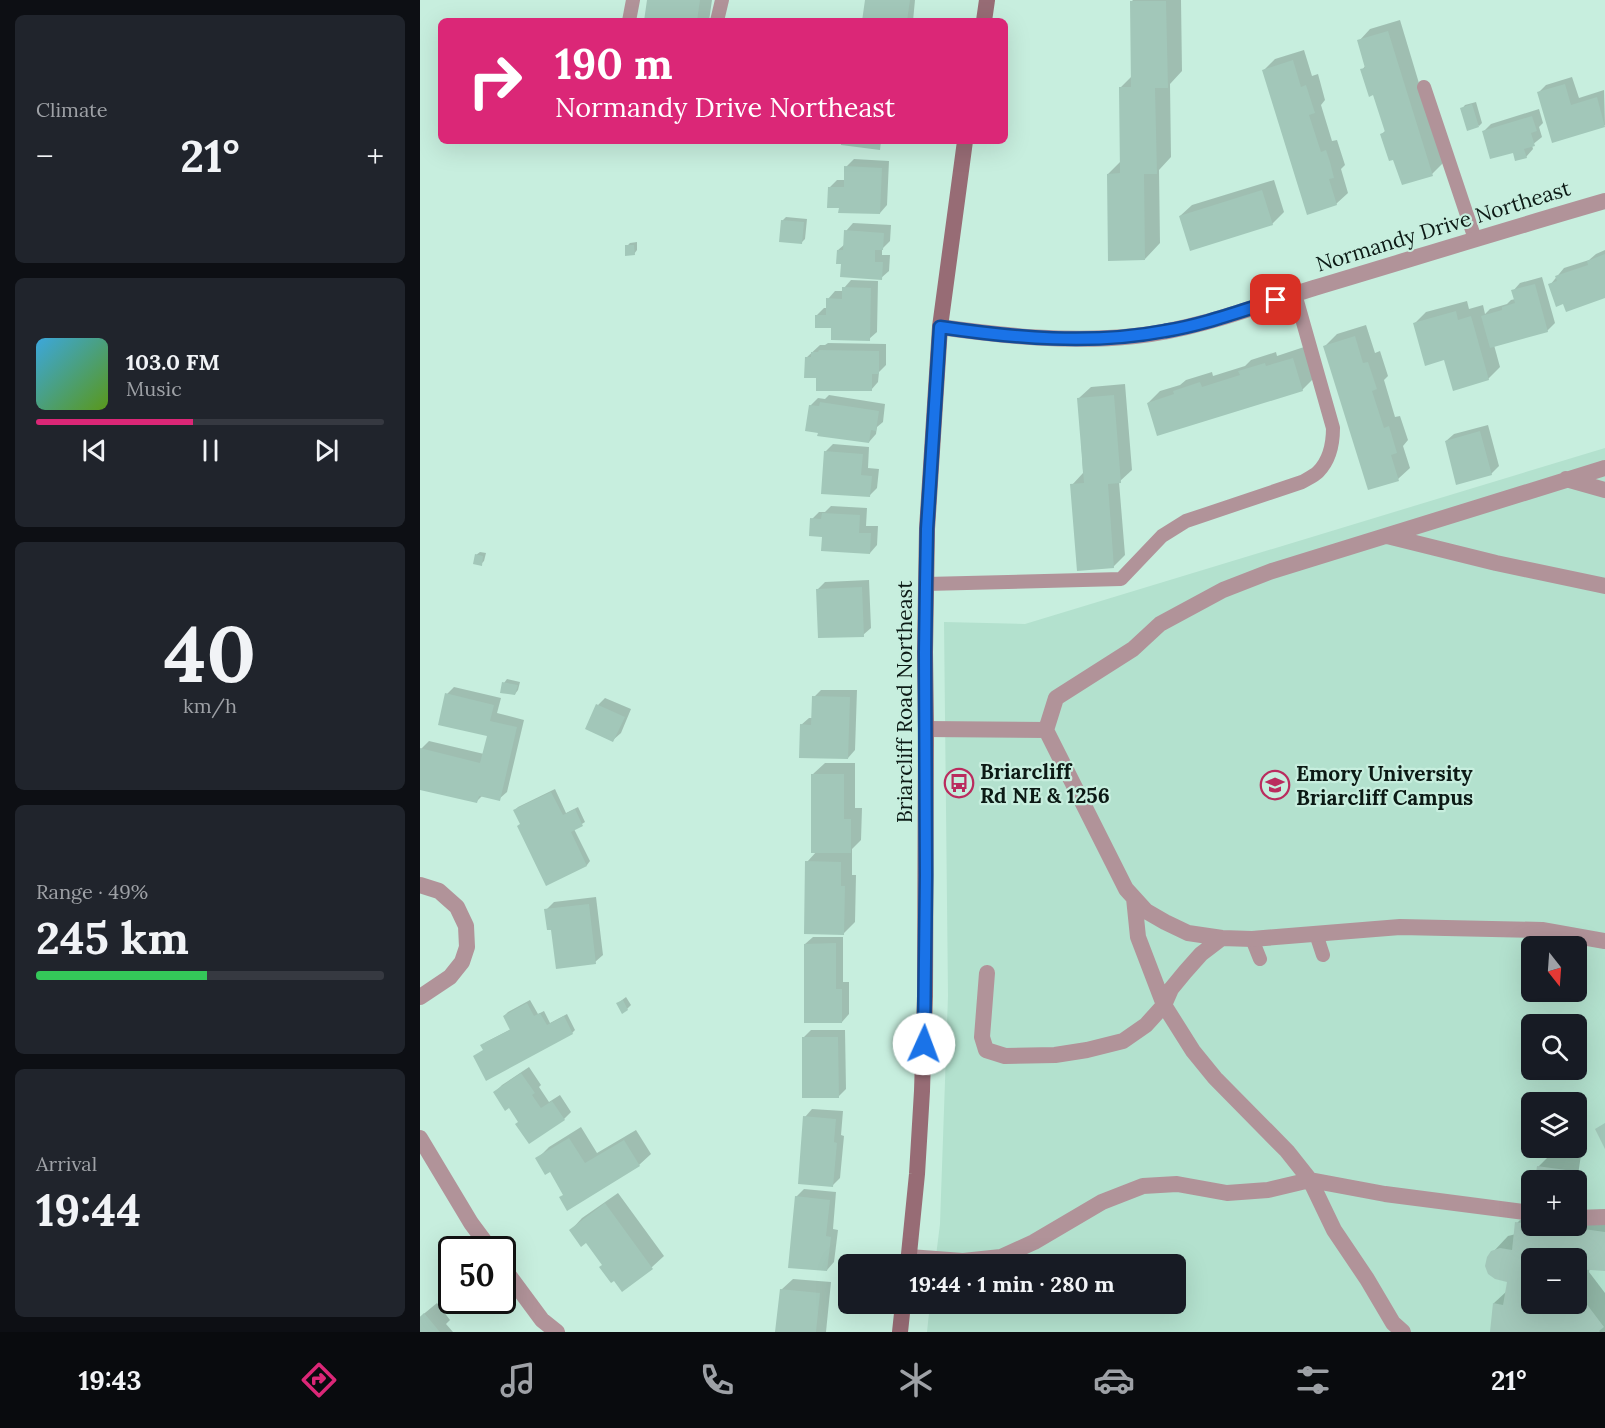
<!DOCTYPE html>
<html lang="en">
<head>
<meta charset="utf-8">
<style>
  :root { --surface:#171b24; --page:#20242c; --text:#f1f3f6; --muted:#9ea1a6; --line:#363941; --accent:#db2777 }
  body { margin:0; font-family:Lora,serif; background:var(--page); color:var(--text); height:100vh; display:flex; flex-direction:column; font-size:22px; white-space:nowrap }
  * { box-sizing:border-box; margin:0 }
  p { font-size:20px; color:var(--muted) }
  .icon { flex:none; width:33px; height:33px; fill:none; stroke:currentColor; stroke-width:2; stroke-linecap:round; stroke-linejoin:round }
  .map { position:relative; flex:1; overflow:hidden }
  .sheet { display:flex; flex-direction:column; gap:15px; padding:15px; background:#0d0f14; width:420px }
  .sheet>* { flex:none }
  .guide { position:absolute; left:18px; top:18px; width:570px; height:126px; border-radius:9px; box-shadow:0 6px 24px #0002; background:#db2777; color:#fff; overflow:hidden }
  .needle { width:39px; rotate:163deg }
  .controls { position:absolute; left:1101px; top:936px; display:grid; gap:12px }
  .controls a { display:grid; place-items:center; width:66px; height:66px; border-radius:9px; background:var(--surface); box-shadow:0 6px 24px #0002; font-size:30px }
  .speed { position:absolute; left:18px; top:1236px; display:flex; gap:12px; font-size:30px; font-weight:700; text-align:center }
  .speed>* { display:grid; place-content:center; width:78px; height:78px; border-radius:50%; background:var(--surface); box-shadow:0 6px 24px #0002; line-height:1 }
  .speed .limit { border:3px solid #111; border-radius:9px; background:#fff; color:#111 }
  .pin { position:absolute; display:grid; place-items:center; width:51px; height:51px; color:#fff; margin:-26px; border-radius:12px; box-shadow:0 3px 9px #0006 }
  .me { position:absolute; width:66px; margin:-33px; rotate:2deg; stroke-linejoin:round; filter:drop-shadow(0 0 4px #0008) }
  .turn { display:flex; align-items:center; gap:21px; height:126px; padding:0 18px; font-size:27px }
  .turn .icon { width:78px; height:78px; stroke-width:2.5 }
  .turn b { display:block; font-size:42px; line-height:51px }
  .big { font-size:45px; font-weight:700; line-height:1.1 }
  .sheet .card { flex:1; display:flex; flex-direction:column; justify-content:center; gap:9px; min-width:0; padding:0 21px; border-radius:9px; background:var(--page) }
  .sheet .dial { align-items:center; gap:0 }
  .dial b { font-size:78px; line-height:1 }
  .song { display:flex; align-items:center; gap:18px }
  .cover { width:72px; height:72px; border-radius:9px; background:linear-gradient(135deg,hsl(200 70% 55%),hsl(90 70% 35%)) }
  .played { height:6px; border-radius:3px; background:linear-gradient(90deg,var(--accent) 45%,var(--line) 45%) }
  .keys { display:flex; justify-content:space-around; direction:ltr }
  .heat { display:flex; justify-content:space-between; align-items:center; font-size:33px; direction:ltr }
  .charge { height:9px; border-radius:4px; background:linear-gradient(90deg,#34c759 49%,var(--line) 0) }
  .trip { position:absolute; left:418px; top:1254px; width:348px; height:60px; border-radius:9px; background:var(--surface); box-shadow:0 6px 24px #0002; font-weight:700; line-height:60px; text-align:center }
  .tab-bar { display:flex; height:96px; justify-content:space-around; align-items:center; background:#090b0e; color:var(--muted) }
  .tab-bar .icon { width:42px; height:42px }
  .tab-bar .current { color:var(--accent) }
  .tab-bar b { font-size:27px; color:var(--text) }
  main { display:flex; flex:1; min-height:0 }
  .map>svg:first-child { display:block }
</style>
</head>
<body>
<main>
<section class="sheet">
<div class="card"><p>Climate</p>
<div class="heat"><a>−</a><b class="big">21°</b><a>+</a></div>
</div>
<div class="card">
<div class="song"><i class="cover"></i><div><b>103.0 FM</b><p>Music</p></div></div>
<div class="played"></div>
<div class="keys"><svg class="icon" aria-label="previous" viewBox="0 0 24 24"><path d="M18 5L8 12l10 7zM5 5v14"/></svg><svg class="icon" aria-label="pause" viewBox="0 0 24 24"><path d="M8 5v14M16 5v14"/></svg><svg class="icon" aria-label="next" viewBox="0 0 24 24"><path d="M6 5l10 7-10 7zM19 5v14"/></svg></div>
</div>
<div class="card dial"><b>40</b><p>km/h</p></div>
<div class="card"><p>Range · 49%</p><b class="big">245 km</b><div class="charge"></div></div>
<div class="card"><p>Arrival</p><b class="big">19:44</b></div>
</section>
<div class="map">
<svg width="1185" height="1332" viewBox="0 0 1185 1332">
  <rect width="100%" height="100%" fill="#c7eede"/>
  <!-- built -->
  <path fill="#b3e1ce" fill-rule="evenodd" d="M1185,448V1332H507L510,1304H756V1264H515L520,1224L528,996L524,622L605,624ZM1112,946H1156V992H1112ZM1112,1024H1156V1070H1112ZM1112,1102H1156V1148H1112ZM1112,1180H1156V1226H1112ZM1112,1258H1156V1304H1112Z"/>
  <!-- shadow -->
  <path fill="#0003" fill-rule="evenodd" d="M229,0H292L289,21H226Z
    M446,0H495L493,21H457Z
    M713,0H761L762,71L750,84L751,157L739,170L740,243L725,259L688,174L701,161L700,88L712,76L711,2Z
    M980,20L1023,163L1012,174L974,158L962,134L966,130L954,94L942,70L946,65L939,41L950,29Z
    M884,50L892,76L898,74L905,100L901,105L912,141L917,140L925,165L921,169L928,193L916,204L844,70L855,59Z
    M1152,77L1159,98L1184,90L1185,125L1133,141L1119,92L1126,85Z
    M1056,102L1062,123L1059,126L1042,109L1045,105Z
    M1119,109L1123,123L1119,127L1122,137L1112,145L1113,149L1106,157L1063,132L1071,124Z
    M434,159L469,161L467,205L460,213L420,207L410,187L417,180H425L426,167Z
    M854,180L864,212L852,224L760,216L772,205Z
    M366,217L387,219L385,239L381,243L362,221Z
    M433,223L471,225L470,241L462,249V255H470L469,271L461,278L418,250L425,244L426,231Z
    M217,242V250L214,254L207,246L210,243Z
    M1185,250V297L1130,285L1144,268L1169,260L1176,254Z
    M1122,277L1135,323L1127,331L1074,345L1080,367L1068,379L1025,359L994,324L1006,312L1047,301L1049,309L1063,305L1065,314L1070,309L1087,304L1091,300L1095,299L1093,291L1100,283Z
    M431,280L458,281L457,332L449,339L413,327L396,316L404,308H407L408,299L415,291H424V288Z
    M946,325L955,353L960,351L968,376L964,380L975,417L980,416L988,440L983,446L990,468L978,479L905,346L917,334Z
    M408,343L466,344V365L459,372L458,382L451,390L386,358L400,345H405Z
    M884,347L894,378L882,390L728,403L740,391L760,385L766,380L792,372L793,376L825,366L831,360L856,352L857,356Z
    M705,384L712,470L699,482L705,555L693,567L652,485L663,473L659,398L671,387Z
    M409,395L465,404L463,422L457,427L456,434L449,442L390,406L398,398L405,399Z
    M1068,425L1079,466L1071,474L1026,441L1034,434Z
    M413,444L449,447L448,468L459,469L457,488L450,495L405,452Z
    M411,506L447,508L446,526H458L457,545L450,553L403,536L392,519L399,512H405Z
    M60,552L66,553L64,561L61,564L56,555Z
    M449,580L451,628L443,635L398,589L405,582Z
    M87,679L100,682L98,690L95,694L84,683Z
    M34,687L81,698L77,713L104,720L87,792L79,799L62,796L56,802L0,788V755L1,749L9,741L64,754L68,735L27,694Z
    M401,690H437L435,750L428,758L381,725L389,718H393L394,697Z
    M185,698L211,709L201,733L193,740L178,705Z
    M405,763H435V808H442L441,840L432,849V875H436L435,922L424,933L387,862L397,851L393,774Z
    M135,789L146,813L158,807L165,822L154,829L170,861L167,865L127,884L95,810L98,807Z
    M176,897L183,955L175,962L126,910L134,902Z
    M393,937H423V982H429V1014L422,1022L385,944Z
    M206,997L211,1005L207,1009L198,1003Z
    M110,1000L118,1014L124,1011L130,1023L147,1014L155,1030L152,1033L64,1050L62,1045L66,1042L91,1029L84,1016L88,1012Z
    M391,1030H425L426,1089L418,1097L383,1038Z
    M109,1067L121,1085L119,1087L129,1102L140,1095L151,1112L144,1119L100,1122L90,1106L75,1092L82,1085Z
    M392,1109L423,1111L421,1135L424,1136L420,1178L412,1186L385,1117Z
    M161,1127L177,1153L216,1130L231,1154L219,1165L145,1194L130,1170L117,1159L129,1147Z
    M1133,1152L1161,1155L1156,1188V1180H1117L1118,1167Z
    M384,1189L416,1192L413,1229L418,1230L414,1262L407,1270L376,1197Z
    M198,1193L244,1256L232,1267L202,1289L166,1241L151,1230L162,1218Z
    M1112,1208V1226H1156L1185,1215V1269L1170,1268L1169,1272L1185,1293V1332H1071L1074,1303L1087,1291L1089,1281L1073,1252L1088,1236L1096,1234L1097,1223ZM1112,1258H1156V1304H1112Z
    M373,1279L411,1282L406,1332H357L361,1290Z
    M17,1303L30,1320L26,1324L33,1332H0V1317Z"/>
  <!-- building -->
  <path fill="#a2c7b9" d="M227,0H280L277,21H224Z
    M445,0H490L487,21H442Z
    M710,1H746L748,88H735L737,174H724L725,260L688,261L687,174L700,173L699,87H711Z
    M968,31L1013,176L982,185L973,160L969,161L960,134L965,132L953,95L949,97L940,69L945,68L937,40Z
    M873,60L881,87L886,85L895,113L889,115L901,152L906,150L910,162L914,178L909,179L917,205L887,215L842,70Z
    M1145,84L1151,105L1177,97L1185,127L1132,143L1117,92Z
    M1052,104L1059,127L1047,131L1040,108Z
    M1112,116L1117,131L1111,133L1115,146L1104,149L1107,158L1095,161L1093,153L1070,159L1062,131Z
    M351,141H370L369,144L351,143Z
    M421,141H461L460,150L421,145Z
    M424,166L462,168L460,214L418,213L419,208H407L408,187H424Z
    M842,190L853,225L770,251L759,216Z
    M361,220L384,222L382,244L359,242Z
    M424,230L464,233L463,250H455V262H463L462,280L420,277L421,264H416L417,250H423Z
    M205,245H214L215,255L205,256Z
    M1185,254V298L1146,312L1143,304L1136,307L1128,284L1137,281L1135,276L1168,265L1167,261Z
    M1115,284L1128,332L1070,348L1061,316L1082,310V307L1095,303L1091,290Z
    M422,287L451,288L450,341L411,340V328H395V315H406V298L422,299Z
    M1036,311L1038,320L1051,316L1069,380L1033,391L1024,360L1005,366L993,323Z
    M935,336L943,363L948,362L957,389L952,391L964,428L969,426L977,453L971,455L979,481L948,490L903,346Z
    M399,350L459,351V374H452V391H396V378H384L385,357H391V352H398Z
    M873,358L883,391L737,436L727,403L754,394L753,391L780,382L782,387L820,375L818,371L845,363L846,366Z
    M694,395L701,483L688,484L694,568L657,571L650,484L664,483L657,398Z
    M400,402L459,411L456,431L451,430L449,443L397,436L398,433L385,431L389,405L399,406Z
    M1060,431L1072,475L1036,485L1025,441Z
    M404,451L443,454L441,475L452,476L450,497L401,494Z
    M402,513L440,515L439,533H451L450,554L401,551L402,537L389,536L390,518L401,519Z
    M55,554L63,556L62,566L53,564Z
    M442,587L444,637L398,638L396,589Z
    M82,682L98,685L95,695L80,693Z
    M25,693L74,705L70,721L97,727L80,801L59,796L57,803L0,790V748L60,763L67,736L18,725Z
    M392,696L430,697L428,759L379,758L380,724L391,725Z
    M176,704L205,717L193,742L165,729Z
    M391,774H424V819H431V853H391Z
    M131,792L143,815L155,809L163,826L151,832L167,866L126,886L97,826L100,824L93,810Z
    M385,861L421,862V886H425L424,935L384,934Z
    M169,904L176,964L136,969L131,930H127L124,909Z
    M416,943V989H422V1023H384V944Z
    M203,1000L208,1010L202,1014L196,1003Z
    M107,1003L114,1016L120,1013L127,1025L144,1016L153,1034L66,1081L53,1056L63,1050L60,1045L90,1030L83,1016Z
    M382,1037H418L419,1098H382Z
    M101,1073L115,1093L112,1095L121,1108L132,1101L145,1120L109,1144L95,1124L98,1122L89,1108L85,1111L73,1092Z
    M383,1116L416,1119L414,1142L417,1143L413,1187L378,1184Z
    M1185,1123V1149L1175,1129Z
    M149,1138L165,1163L204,1140L220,1166L147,1211L139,1197L143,1195L130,1172L125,1175L115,1158Z
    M1117,1166L1146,1170L1145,1180H1115Z
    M375,1196L410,1200L406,1236L411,1237L407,1271L368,1268Z
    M185,1203L233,1269L202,1292L194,1281L191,1283L179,1267L182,1265L166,1243L161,1247L149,1230Z
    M1111,1215L1112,1226H1142L1185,1232V1271L1156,1269V1258H1112V1304H1156V1290L1184,1327L1179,1331L1180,1332H1070L1073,1303L1083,1305L1087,1282L1075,1279L1068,1274L1065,1266L1067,1257L1071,1251L1080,1248L1092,1250L1095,1222L1109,1224Z
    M360,1289L400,1293L396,1332H355Z
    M4,1313L20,1332H0V1317Z"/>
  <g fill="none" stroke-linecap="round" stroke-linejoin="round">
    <!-- service -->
    <path stroke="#b19399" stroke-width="14" d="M209,21L213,0
      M297,21L302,0
      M1004,87L1055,239
      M506,584L701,579L742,536L766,521L882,482C887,479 894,476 898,472C910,460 913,443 913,428L875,294
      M896,934L903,955
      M832,939L840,959"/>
    <!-- minor -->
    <path stroke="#b19399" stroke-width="16" d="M520,327C584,336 650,343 715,336C776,330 836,306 894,288C991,259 1088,229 1185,201
      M1146,479L1185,490
      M967,536L1076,563L1185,586
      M506,729L626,730L706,889L726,911L745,922L768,933L802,938L832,939L980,927L1122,930L1185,941
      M626,730L636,698L713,649L740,624L803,590L852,571L1185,468
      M0,885L19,891L37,907L46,926L47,947L42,962L30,977L0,997
      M567,973L562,1037L566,1050L585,1056L635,1055L667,1050L703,1041L726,1025L744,1005L751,989L765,972L781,954L802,938
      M0,1138L51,1223L71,1250
      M1156,1218L1185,1217
      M489,1257L543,1261L581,1257L614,1242L682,1202L723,1186L757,1184L807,1193L848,1190L890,1180L867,1151L795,1078L773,1051L744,1005L718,937L714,898
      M82,1266L122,1320L137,1332
      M983,1332L973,1323L947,1279L914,1230L890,1180L965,1194L1112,1213"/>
    <!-- secondary -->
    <path stroke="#976c75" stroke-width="16" d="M564,21L567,0
      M488,1264L497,1174L502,1091L505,996L506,729L505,652L507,529L520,327L545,141
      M480,1332L483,1304"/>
  </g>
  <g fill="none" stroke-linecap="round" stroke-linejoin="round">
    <!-- route casing -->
    <g stroke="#114b97" stroke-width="15">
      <path id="route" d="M504,1044L506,875L505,652L506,584L507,529L520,327C594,338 672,345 745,331C783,325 820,311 856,300"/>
    </g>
    <!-- route -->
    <use href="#route" stroke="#1a73e8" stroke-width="10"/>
  </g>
  <!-- icons -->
  <defs>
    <g id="bus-ring" transform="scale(1.5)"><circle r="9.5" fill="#c7eede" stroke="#ba2c5e" stroke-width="1.5"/><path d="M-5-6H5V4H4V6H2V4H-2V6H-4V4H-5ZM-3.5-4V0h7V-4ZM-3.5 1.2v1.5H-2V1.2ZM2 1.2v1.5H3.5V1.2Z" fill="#ba2c5e"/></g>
    <g id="university-ring" transform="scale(1.5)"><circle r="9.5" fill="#c7eede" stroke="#ba2c5e" stroke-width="1.5"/><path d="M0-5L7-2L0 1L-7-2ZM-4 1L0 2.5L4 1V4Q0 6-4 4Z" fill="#ba2c5e"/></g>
  </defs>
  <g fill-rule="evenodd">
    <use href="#bus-ring" x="539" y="783"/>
    <use href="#university-ring" x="855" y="785"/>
  </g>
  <g text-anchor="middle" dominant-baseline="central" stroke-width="4.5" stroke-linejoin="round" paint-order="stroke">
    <!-- street labels -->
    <g font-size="21" fill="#0c1a15" stroke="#c7eede">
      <text transform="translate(1023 226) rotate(-17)">Normandy Drive Northeast</text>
      <text transform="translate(484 702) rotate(-90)">Briarcliff Road Northeast</text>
    </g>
    <!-- poi labels -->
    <g font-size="21" font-weight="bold" fill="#0c1a15" stroke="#c7eede" text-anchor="start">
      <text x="560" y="771">Briarcliff<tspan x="560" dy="24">Rd NE &amp; 1256</tspan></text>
      <text x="876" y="773">Emory University<tspan x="876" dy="24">Briarcliff Campus</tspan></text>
    </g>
  </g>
</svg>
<div class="controls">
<a><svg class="needle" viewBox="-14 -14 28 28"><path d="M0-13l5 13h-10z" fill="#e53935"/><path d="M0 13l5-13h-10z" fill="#9ea1a6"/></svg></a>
<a><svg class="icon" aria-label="search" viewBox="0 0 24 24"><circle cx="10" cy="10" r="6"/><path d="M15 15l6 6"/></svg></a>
<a><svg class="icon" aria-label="layers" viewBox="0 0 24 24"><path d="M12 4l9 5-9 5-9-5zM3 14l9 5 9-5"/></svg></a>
<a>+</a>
<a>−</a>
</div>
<div class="speed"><div class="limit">50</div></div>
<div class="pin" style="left:856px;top:300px;background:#d93025"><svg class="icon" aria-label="arrive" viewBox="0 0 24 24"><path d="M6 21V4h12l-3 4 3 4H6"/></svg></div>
<svg class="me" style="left:504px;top:1044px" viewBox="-20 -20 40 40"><circle r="19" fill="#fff"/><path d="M0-13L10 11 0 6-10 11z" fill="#1a73e8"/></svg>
<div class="trip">19:44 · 1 min · 280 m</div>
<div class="guide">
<div class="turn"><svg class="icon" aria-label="right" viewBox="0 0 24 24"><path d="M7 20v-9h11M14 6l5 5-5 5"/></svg><div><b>190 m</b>Normandy Drive Northeast</div></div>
</div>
</div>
</main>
<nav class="tab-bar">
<b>19:43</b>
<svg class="icon current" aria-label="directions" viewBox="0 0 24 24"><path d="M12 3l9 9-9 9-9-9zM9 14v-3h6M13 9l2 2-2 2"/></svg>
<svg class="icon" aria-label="music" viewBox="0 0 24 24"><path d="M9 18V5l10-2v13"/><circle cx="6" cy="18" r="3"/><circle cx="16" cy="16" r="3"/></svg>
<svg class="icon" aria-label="phone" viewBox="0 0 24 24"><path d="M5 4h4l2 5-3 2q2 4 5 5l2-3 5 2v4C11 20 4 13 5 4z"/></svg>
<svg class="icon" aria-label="climate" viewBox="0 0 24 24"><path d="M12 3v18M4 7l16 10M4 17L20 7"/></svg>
<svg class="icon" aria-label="car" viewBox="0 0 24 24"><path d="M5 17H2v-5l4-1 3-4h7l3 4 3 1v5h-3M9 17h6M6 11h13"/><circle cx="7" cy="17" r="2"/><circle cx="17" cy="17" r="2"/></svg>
<svg class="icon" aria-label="filters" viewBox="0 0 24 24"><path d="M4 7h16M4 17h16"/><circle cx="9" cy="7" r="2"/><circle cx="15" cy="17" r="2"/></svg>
<b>21°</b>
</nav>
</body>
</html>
